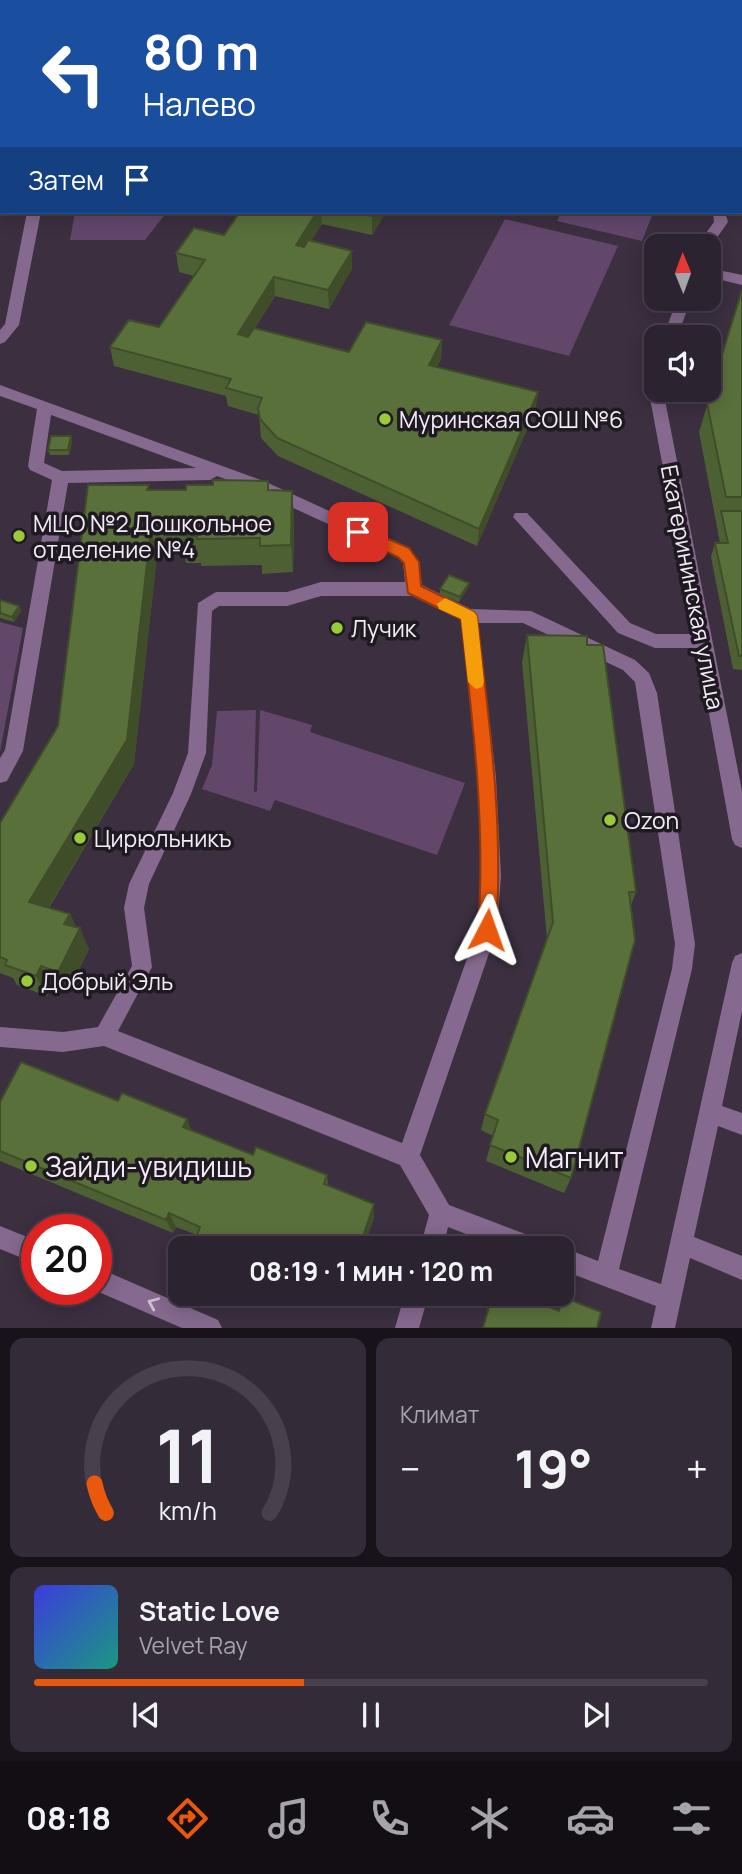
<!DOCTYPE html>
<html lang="ru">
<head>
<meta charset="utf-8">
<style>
  :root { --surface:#2c2330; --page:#342b38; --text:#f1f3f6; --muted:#a6a4ab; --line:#48404c; --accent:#ea580c }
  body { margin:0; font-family:Manrope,sans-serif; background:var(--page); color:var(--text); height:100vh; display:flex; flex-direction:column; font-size:26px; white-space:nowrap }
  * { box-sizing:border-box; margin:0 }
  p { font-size:23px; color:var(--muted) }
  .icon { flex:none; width:38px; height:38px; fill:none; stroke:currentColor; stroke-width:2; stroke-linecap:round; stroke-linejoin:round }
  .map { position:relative; height:1328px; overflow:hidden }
  .panel { display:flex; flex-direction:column; gap:10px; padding:10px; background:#18131a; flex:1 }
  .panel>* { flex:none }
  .banner { position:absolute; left:0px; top:0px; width:742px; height:214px; box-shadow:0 4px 18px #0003,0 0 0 2px var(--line); background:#1a4fa0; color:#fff; overflow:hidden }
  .needle { width:46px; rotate:359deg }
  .buttons { position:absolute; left:644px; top:234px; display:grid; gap:14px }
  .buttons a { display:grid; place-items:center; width:77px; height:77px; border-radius:14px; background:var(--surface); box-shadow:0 4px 18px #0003,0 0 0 2px var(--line); font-size:35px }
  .speed { position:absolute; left:21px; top:1214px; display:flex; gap:14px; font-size:35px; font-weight:700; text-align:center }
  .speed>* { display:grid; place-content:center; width:91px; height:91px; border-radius:50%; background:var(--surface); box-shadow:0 4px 18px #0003,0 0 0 2px var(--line); line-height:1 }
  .speed .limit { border:10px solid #d22; background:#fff; color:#111 }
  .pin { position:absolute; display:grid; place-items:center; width:60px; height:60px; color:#fff; margin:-30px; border-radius:14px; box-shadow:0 4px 10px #0006 }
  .me { position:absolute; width:77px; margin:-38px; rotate:4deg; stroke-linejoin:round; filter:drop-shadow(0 0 5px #0008) }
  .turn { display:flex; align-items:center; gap:24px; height:147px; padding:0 28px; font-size:32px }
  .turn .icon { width:91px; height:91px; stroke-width:2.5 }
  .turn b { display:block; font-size:49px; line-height:60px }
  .then { display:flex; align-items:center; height:66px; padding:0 28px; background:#0003; gap:14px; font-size:26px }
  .big { font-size:52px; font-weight:700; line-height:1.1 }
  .panel .card { flex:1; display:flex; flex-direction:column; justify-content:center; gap:10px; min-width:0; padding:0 24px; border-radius:14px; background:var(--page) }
  .panel .dial { align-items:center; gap:0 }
  .dial svg { height:182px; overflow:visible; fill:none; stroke:var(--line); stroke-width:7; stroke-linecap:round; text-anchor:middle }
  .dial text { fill:var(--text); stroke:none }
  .song { display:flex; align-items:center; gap:21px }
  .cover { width:84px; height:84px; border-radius:10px; background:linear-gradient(135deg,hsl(240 70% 55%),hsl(170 70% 35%)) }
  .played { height:7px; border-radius:4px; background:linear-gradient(90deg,var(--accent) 40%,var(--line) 40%) }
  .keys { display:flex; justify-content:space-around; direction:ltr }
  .heat { display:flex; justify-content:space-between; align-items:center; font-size:38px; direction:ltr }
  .panel .tiles { flex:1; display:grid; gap:10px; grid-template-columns:1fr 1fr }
  .card:last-child { grid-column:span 2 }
  .trip { position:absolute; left:168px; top:1236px; width:406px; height:70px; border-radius:14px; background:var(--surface); box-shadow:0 4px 18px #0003,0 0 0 2px var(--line); font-weight:700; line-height:70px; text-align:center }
  .tab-bar { display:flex; height:112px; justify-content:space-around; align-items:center; background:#120e13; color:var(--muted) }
  .tab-bar .icon { width:49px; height:49px }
  .tab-bar .selected { color:var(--accent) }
  .tab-bar b { font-size:32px; color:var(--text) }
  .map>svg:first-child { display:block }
</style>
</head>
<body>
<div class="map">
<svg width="742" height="1328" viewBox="0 0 742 1328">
  <rect width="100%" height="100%" fill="#3b2f40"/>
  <!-- green -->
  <path fill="#62476b" d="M75,212H167L145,240H70Z
    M561,212H649L653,213L642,241L557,221Z
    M505,219L618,246L569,356L449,325Z
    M0,622L23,628L0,752Z
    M256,710L254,792L257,791L260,710L312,725L310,732L465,783L437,855L275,800L270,811L202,789L212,765L217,711Z"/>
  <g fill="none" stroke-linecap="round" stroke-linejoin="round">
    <!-- minor -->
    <path fill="#85698e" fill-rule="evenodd" d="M68,0H80V2H68Z
      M197,0H209V2H197Z
      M356,0H368L355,2Z
      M491,0H503L490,2Z
      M713,0H725V2H713Z
      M27,212H41L19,325L5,342L0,344V330L5,324Z
      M713,212H725L728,222L709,249L696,247L714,222Z
      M709,268L742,275V285L709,277Z
      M677,299H691L677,338H663Z
      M656,370V390H663L742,791V848L735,845L732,839L697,648H655L618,633L513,517L515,513H527L630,623L656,634H694L647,382L651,371Z
      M0,385L266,482L410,548L419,562L422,585L471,609L531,611L635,660L649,673L657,693L695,944L692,969L619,1269L661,1284L732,963L735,956L742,953V1011L722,1106L742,1113V1135L718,1126L694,1237L742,1256V1280L690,1258L675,1328H651L656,1306L562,1270V1247L598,1261L672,969L675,944L635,682L623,670L523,623H478L496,777L501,876L497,930L420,1155L449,1205L541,1240L544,1248H502L448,1227L443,1248H420L429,1215L400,1165L104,1046L63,1052L0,1047V1027L63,1032L98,1027L132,966L124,908L129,884L173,793L188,753L198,603L216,592H287L321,582H405L403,563L398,556L254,490L217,476L210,480L68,483L23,751L7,781L0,783V758L5,750L52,480L30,470L28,466L37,409L0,396ZM51,415L196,468L62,471L44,463ZM321,596H412L461,620L478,777L481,876L477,930L402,1143L118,1031L152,967L144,908L149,884L191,794L206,753L212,611L219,606H287Z
      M0,1226L37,1241V1264L0,1249Z
      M96,1267L218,1320L222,1328H182L94,1290H96Z
      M405,1293H429L419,1328H395Z"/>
  </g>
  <!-- wall -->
  <path fill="#4d6033" d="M512,0H665L664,2H582L575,0L574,2H512Z
    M240,212H386L372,235L322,224L311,241L352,251V269L329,309L275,296L255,328L349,352L442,340L441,359L437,367L538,392L535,411L477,546L278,456L261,438L259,415L228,406L226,396L114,366L110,347L159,327L194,276L179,272L176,253L224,235Z
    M742,290V670L733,669L711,557L715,543H720L699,432Z
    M71,436L72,442L69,455H50L48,450Z
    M150,490L292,491L294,518L293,572L262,574V565L201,566V563H186L185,555H157L134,764L49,908L70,914L76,927L89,949L68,992L52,986L47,996L17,985L13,978L0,973V823L58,726Z
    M469,583L468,588L459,602L440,594V589Z
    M0,600L19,606L21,611L14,622L0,618Z
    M527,635L587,645L636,892L631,905L571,1178L564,1193L486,1161L493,1136L481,1130L485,1114L547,939L522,662Z
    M118,1101L187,1119L191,1130L253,1155L327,1175L328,1186L374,1218L363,1248H203L197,1235L176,1227L173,1233L0,1161V1102Z
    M313,1293H347L343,1306Z"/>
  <!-- shaded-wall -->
  <path fill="#3f4e29" d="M27,0H40V2H27Z
    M562,0H575L574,2H562Z
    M2,102V211L0,218V109Z
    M317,212H321L322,224L297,264L296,245Z
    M375,212H386L372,235V216Z
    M352,251V269L329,309L328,290Z
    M274,277L275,296L240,353L238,334Z
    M442,340L441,359L428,384L429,365Z
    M538,392L535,411L477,546L479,529Z
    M71,436L72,442L69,455L68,450Z
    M292,491L294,518L293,572L291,545Z
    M151,528L157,555L134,764L39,923L29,902Z
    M469,583L468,588L459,602L460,597Z
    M19,606L21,611L14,622L12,617Z
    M70,914L78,932L80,928L89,949L68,992L58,972L64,924Z
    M41,966L52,986L47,996L36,976Z
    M187,1119L193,1135L183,1127Z
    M374,1204V1218L363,1248H359Z
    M169,1213L176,1227L173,1233L166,1220Z
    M342,1293H347L343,1306L342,1295Z"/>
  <!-- building -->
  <path fill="#5a703b" stroke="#3f4e29" stroke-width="2" d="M0,0H27V2H2V102L0,109Z
    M227,0H276V2H226Z
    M517,0H563L562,2H516Z
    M0,142H2L0,156Z
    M240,212H317L296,245L304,247L308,240L352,251L328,290L274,277L238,334L248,337L254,328L349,352L366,322L442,340L429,365L538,392L479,529L277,438L260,419L258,408L262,398L226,388L231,379L110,347L129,320L159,327L205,260L176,253L194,228L224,235Z
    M352,212H375L372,216Z
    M742,290V497H726L707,403Z
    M51,436H71L68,450H48Z
    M213,480L268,481V490L292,491L291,545L260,546V538L197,539V536L181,535L182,527L151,528L127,740L29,902L70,914L64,924L80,928L58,972L41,966L36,976L5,965L7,960L0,957V823L58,726L88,485H149L147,490H186V485H213Z
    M721,511H742V656H739L715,543H728Z
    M449,575L469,583L460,597L440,589Z
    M0,600L19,606L12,617L0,613Z
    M527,635L587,636V645H603L636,892H629L635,940L571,1178L490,1145L498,1120L485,1114L553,922Z
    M21,1062L118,1101L122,1093L187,1119L183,1127L253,1155L256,1147L327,1175L324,1184L374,1204L359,1248H228L197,1235L200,1227L169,1213L166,1220L0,1151V1102Z
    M493,1293H514L559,1311L563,1297L601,1312L597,1328H483Z"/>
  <!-- one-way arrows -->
  <defs><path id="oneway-chevron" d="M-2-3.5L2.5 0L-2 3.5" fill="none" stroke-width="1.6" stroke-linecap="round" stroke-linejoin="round" transform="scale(1.75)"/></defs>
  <use stroke="#ccbed2" href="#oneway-chevron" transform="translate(153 1303) rotate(-157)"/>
  <!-- route -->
  <path fill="#ea580c" stroke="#983908" stroke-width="2" d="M358,526L409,548L419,562L421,586L474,612L477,616C489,721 504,824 496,930L494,936L487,938L481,936L478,930C486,826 473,723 461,619L408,593L404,563L398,557L353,536V528Z"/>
  <!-- slow -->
  <path fill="#f59e0b" d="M445,598L474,612L477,616L484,682L482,687L476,689L468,682L461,619L439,609L437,604Z"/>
  <!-- markers -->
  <g fill="#98cb37" stroke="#1f1921" stroke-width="2.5">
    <circle cx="385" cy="419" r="7"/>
    <circle cx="19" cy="536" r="7"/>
    <circle cx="337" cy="628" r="7"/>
    <circle cx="610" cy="820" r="7"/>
    <circle cx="80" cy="838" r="7"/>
    <circle cx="27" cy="981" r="7"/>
    <circle cx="511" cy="1157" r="7"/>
    <circle cx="31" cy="1166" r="7"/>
  </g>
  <g text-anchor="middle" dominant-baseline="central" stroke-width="7" stroke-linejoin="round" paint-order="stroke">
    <!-- poi labels -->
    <g font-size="23" fill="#f3ebf6" stroke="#1f1921" text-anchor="start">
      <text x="399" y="419">Муринская СОШ №6</text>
      <text x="33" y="523">МЦО №2 Дошкольное<tspan x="33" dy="26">отделение №4</tspan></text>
      <text x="351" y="628">Лучик</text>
      <text x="624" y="820">Ozon</text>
      <text x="94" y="838">Цирюльникъ</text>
      <text x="41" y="981">Добрый Эль</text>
    </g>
    <!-- street labels -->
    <g font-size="23" fill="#f3ebf6" stroke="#1f1921">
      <text transform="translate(693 587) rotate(79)">Екатерининская улица</text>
    </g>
    <!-- near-poi labels -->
    <g font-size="28" fill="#f3ebf6" stroke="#1f1921" text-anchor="start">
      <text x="525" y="1157">Магнит</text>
      <text x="45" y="1166">Зайди-увидишь</text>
    </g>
  </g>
</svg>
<div class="buttons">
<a><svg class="needle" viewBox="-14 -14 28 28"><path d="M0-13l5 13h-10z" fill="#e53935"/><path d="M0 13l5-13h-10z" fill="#a6a4ab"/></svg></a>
<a><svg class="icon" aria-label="sound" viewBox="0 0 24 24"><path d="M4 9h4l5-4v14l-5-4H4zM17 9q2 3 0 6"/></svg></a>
</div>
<div class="speed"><div class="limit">20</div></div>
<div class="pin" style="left:358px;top:532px;background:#d93025"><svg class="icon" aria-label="arrive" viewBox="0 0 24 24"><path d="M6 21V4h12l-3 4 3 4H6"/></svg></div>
<svg class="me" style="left:487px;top:930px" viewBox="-20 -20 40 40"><path d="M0-17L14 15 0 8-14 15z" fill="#ea580c" stroke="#fff" stroke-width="4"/></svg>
<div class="trip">08:19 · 1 мин · 120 m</div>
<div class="banner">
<div class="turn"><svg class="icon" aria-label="left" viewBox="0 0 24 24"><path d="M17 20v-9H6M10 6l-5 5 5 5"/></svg><div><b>80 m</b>Налево</div></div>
<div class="then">Затем<svg class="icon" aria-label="arrive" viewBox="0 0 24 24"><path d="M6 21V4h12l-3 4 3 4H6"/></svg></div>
</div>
</div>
<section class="panel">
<div class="tiles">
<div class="card dial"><svg viewBox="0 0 100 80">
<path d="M14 69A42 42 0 1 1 86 69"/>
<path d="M14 69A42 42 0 0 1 9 56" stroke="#ea580c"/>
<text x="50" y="56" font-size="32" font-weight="700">11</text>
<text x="50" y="72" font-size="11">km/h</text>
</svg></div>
<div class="card"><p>Климат</p>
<div class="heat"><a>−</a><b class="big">19°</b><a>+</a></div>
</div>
<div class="card">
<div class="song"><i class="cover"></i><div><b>Static Love</b><p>Velvet Ray</p></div></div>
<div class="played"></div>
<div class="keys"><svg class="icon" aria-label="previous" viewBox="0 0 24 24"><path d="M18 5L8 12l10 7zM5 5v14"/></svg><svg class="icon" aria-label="pause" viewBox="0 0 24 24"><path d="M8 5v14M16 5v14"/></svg><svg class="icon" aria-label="next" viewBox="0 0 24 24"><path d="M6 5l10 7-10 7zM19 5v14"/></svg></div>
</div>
</div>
</section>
<nav class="tab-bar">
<b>08:18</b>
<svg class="icon selected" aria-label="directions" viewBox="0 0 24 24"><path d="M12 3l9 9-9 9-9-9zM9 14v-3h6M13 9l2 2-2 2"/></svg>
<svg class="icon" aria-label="music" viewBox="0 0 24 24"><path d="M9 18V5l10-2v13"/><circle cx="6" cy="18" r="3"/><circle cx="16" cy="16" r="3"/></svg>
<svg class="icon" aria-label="phone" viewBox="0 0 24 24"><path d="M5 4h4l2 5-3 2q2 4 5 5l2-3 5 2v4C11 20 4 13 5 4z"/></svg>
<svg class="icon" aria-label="climate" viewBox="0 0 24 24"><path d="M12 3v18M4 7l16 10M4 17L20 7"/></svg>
<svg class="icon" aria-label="car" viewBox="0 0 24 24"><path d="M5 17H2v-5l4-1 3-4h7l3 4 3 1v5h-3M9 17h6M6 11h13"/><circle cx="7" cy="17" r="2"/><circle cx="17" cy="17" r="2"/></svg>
<svg class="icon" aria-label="filters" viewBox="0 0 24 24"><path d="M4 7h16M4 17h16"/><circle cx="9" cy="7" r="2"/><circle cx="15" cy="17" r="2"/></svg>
</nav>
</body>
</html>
